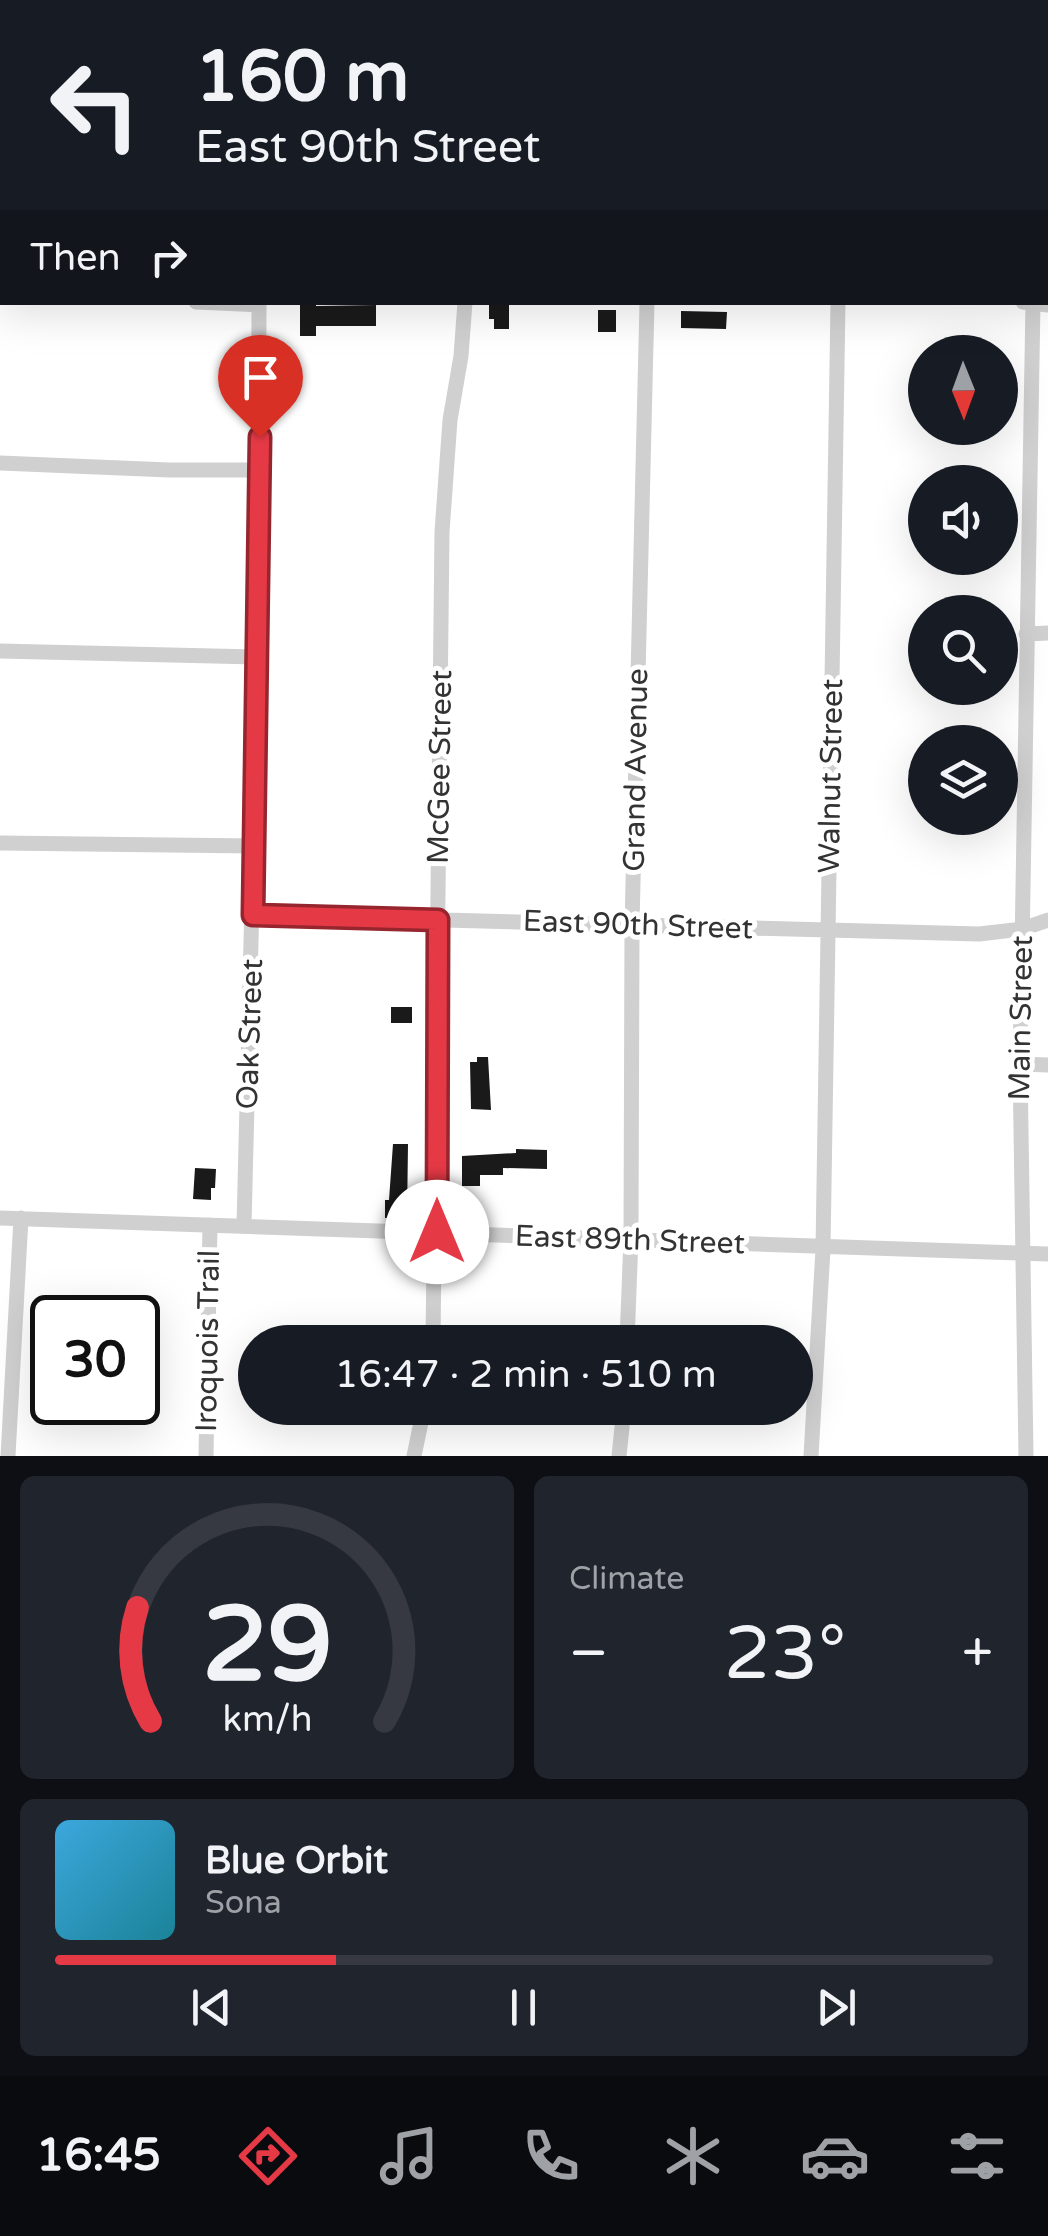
<!DOCTYPE html>
<html lang="en">
<head>
<meta charset="utf-8">
<style>
  :root { --surface:#171b24; --page:#20242c; --text:#f1f3f6; --muted:#9ea1a6; --line:#363941; --accent:#e63946 }
  body { margin:0; font-family:"Varela Round",sans-serif; background:var(--page); color:var(--text); height:100vh; display:flex; flex-direction:column; font-size:38px; white-space:nowrap }
  * { box-sizing:border-box; margin:0 }
  p { font-size:32px; color:var(--muted) }
  .icon { flex:none; width:55px; height:55px; fill:none; stroke:currentColor; stroke-width:2; stroke-linecap:round; stroke-linejoin:round }
  .map { position:relative; height:1456px; overflow:hidden }
  .drawer { display:flex; flex-direction:column; gap:20px; padding:20px; background:#0d0f14; flex:1 }
  .drawer>* { flex:none }
  .hud { position:absolute; left:0px; top:0px; width:1050px; height:305px; box-shadow:0 10px 40px #0002; background:#171b24; color:var(--text); overflow:hidden }
  .needle { width:65px; rotate:179deg }
  .fabs { position:absolute; left:908px; top:335px; display:grid; gap:20px }
  .fabs a { display:grid; place-items:center; width:110px; height:110px; border-radius:50%; background:var(--surface); box-shadow:0 10px 40px #0002; font-size:50px }
  .speed { position:absolute; left:30px; top:1295px; display:flex; gap:20px; font-size:50px; font-weight:700; text-align:center }
  .speed>* { display:grid; place-content:center; width:130px; height:130px; border-radius:50%; background:var(--surface); box-shadow:0 10px 40px #0002; line-height:1 }
  .speed .limit { border:5px solid #111; border-radius:15px; background:#fff; color:#111 }
  .pin { position:absolute; display:grid; place-items:center; width:85px; height:85px; color:#fff; margin:-102px -42px; border-radius:50% 50% 50% 0; rotate:-45deg; box-shadow:0 0 10px #0007 }
  .pin .icon { rotate:45deg }
  .me { position:absolute; width:110px; margin:-55px; rotate:0deg; stroke-linejoin:round; filter:drop-shadow(0 0 8px #0008) }
  .turn { display:flex; align-items:center; gap:35px; height:210px; padding:0 30px; font-size:45px }
  .turn .icon { width:130px; height:130px; stroke-width:2.5 }
  .turn b { display:block; font-size:70px; line-height:85px }
  .then { display:flex; align-items:center; height:95px; padding:0 30px; background:#0003; gap:20px; font-size:38px }
  .big { font-size:75px; font-weight:600; line-height:1.1 }
  .drawer .card { flex:1; display:flex; flex-direction:column; justify-content:center; gap:15px; min-width:0; padding:0 35px; border-radius:15px; background:var(--page) }
  .drawer .dial { align-items:center; gap:0 }
  .dial svg { height:260px; overflow:visible; fill:none; stroke:var(--line); stroke-width:7; stroke-linecap:round; text-anchor:middle }
  .dial text { fill:var(--text); stroke:none }
  .song { display:flex; align-items:center; gap:30px }
  .cover { width:120px; height:120px; border-radius:15px; background:linear-gradient(135deg,hsl(200 70% 55%),hsl(190 70% 35%)) }
  .played { height:10px; border-radius:5px; background:linear-gradient(90deg,var(--accent) 30%,var(--line) 30%) }
  .keys { display:flex; justify-content:space-around; direction:ltr }
  .heat { display:flex; justify-content:space-between; align-items:center; font-size:55px; direction:ltr }
  .drawer .tiles { flex:1; display:grid; gap:20px; grid-template-columns:1fr 1fr }
  .card:last-child { grid-column:span 2 }
  .trip { position:absolute; left:238px; top:1325px; width:575px; height:100px; border-radius:50px; background:var(--surface); box-shadow:0 10px 40px #0002; font-weight:600; line-height:100px; text-align:center }
  .dock { display:flex; height:160px; justify-content:space-around; align-items:center; background:#090b0e; color:var(--muted) }
  .dock .icon { width:70px; height:70px }
  .dock .current { color:var(--accent) }
  .dock b { font-size:45px; color:var(--text) }
  .map>svg:first-child { display:block }
</style>
</head>
<body>
<div class="map">
<svg width="1048" height="1456" viewBox="0 0 1048 1456">
  <rect width="100%" height="100%" fill="#fff"/>
  <!-- building -->
  <path fill="#1a1a1a" d="M300,302H316V306L376,305V326H316V336H300Z
    M489,305H509V329H494V319H489Z
    M598,310H616V332H598Z
    M681,311L727,312L726,329L681,328Z
    M391,1007H412V1023H391Z
    M477,1057H488L491,1110L471,1109L470,1062H477Z
    M393,1144H408L407,1218H385V1200H389Z
    M516,1149L547,1150V1169L503,1168V1175H480V1186H462V1156L516,1153Z
    M195,1168L216,1169L215,1188H211V1200L193,1199Z"/>
  <g fill="none" stroke-linecap="round" stroke-linejoin="round">
    <!-- minor -->
    <path stroke="#d0d0d0" stroke-width="15" d="M463,0V2
      M268,2V0
      M650,2V0
      M846,2L847,0
      M1039,2V0
      M0,128H2
      M0,296H2
      M196,302L259,305
      M1023,302L1048,305
      M0,463L169,470H259
      M1026,634L1048,633
      M0,651L258,657
      M0,843L254,846
      M253,915L979,934L1022,929L1048,920
      M1020,1064L1048,1065
      M0,1218L1048,1254
      M244,1226L258,657L259,302
      M433,1342L442,532L450,420L461,356L465,302
      M627,1342L631,1238L632,925L647,302
      M8,1456L21,1218
      M206,1456L210,1225
      M414,1456L424,1408
      M619,1456L624,1408
      M811,1456L823,1249L838,302
      M1026,1456L1020,1064L1033,302"/>
  </g>
  <g fill="none" stroke-linecap="round" stroke-linejoin="round">
    <!-- route casing -->
    <g stroke="#96252e" stroke-width="25">
      <path id="route" d="M260,437L253,915L438,920L437,1232"/>
    </g>
    <!-- route -->
    <use href="#route" stroke="#e63946" stroke-width="18"/>
  </g>
  <g text-anchor="middle" dominant-baseline="central" stroke-width="10" stroke-linejoin="round" paint-order="stroke">
    <!-- street labels -->
    <g font-size="30" fill="#333" stroke="#fff">
      <text transform="translate(440 767) rotate(-89)">McGee Street</text>
      <text transform="translate(636 770) rotate(-89)">Grand Avenue</text>
      <text transform="translate(831 776) rotate(-89)">Walnut Street</text>
      <text transform="translate(638 925) rotate(2)">East 90th Street</text>
      <text transform="translate(1021 1018) rotate(-89)">Main Street</text>
      <text transform="translate(250 1034) rotate(-88)">Oak Street</text>
      <text transform="translate(630 1240) rotate(2)">East 89th Street</text>
      <text transform="translate(208 1341) rotate(-89)">Iroquois Trail</text>
    </g>
  </g>
</svg>
<div class="fabs">
<a><svg class="needle" viewBox="-14 -14 28 28"><path d="M0-13l5 13h-10z" fill="#e53935"/><path d="M0 13l5-13h-10z" fill="#9ea1a6"/></svg></a>
<a><svg class="icon" aria-label="sound" viewBox="0 0 24 24"><path d="M4 9h4l5-4v14l-5-4H4zM17 9q2 3 0 6"/></svg></a>
<a><svg class="icon" aria-label="search" viewBox="0 0 24 24"><circle cx="10" cy="10" r="6"/><path d="M15 15l6 6"/></svg></a>
<a><svg class="icon" aria-label="layers" viewBox="0 0 24 24"><path d="M12 4l9 5-9 5-9-5zM3 14l9 5 9-5"/></svg></a>
</div>
<div class="speed"><div class="limit">30</div></div>
<div class="pin" style="left:260px;top:437px;background:#d93025"><svg class="icon" aria-label="arrive" viewBox="0 0 24 24"><path d="M6 21V4h12l-3 4 3 4H6"/></svg></div>
<svg class="me" style="left:437px;top:1232px" viewBox="-20 -20 40 40"><circle r="19" fill="#fff"/><path d="M0-13L10 11 0 6-10 11z" fill="#e63946"/></svg>
<div class="trip">16:47 · 2 min · 510 m</div>
<div class="hud">
<div class="turn"><svg class="icon" aria-label="left" viewBox="0 0 24 24"><path d="M17 20v-9H6M10 6l-5 5 5 5"/></svg><div><b>160 m</b>East 90th Street</div></div>
<div class="then">Then<svg class="icon" aria-label="right" viewBox="0 0 24 24"><path d="M7 20v-9h11M14 6l5 5-5 5"/></svg></div>
</div>
</div>
<section class="drawer">
<div class="tiles">
<div class="card dial"><svg viewBox="0 0 100 80">
<path d="M14 69A42 42 0 1 1 86 69"/>
<path d="M14 69A42 42 0 0 1 10 34" stroke="#e63946"/>
<text x="50" y="56" font-size="32" font-weight="700">29</text>
<text x="50" y="72" font-size="11">km/h</text>
</svg></div>
<div class="card"><p>Climate</p>
<div class="heat"><a>−</a><b class="big">23°</b><a>+</a></div>
</div>
<div class="card">
<div class="song"><i class="cover"></i><div><b>Blue Orbit</b><p>Sona</p></div></div>
<div class="played"></div>
<div class="keys"><svg class="icon" aria-label="previous" viewBox="0 0 24 24"><path d="M18 5L8 12l10 7zM5 5v14"/></svg><svg class="icon" aria-label="pause" viewBox="0 0 24 24"><path d="M8 5v14M16 5v14"/></svg><svg class="icon" aria-label="next" viewBox="0 0 24 24"><path d="M6 5l10 7-10 7zM19 5v14"/></svg></div>
</div>
</div>
</section>
<nav class="dock">
<b>16:45</b>
<svg class="icon current" aria-label="directions" viewBox="0 0 24 24"><path d="M12 3l9 9-9 9-9-9zM9 14v-3h6M13 9l2 2-2 2"/></svg>
<svg class="icon" aria-label="music" viewBox="0 0 24 24"><path d="M9 18V5l10-2v13"/><circle cx="6" cy="18" r="3"/><circle cx="16" cy="16" r="3"/></svg>
<svg class="icon" aria-label="phone" viewBox="0 0 24 24"><path d="M5 4h4l2 5-3 2q2 4 5 5l2-3 5 2v4C11 20 4 13 5 4z"/></svg>
<svg class="icon" aria-label="climate" viewBox="0 0 24 24"><path d="M12 3v18M4 7l16 10M4 17L20 7"/></svg>
<svg class="icon" aria-label="car" viewBox="0 0 24 24"><path d="M5 17H2v-5l4-1 3-4h7l3 4 3 1v5h-3M9 17h6M6 11h13"/><circle cx="7" cy="17" r="2"/><circle cx="17" cy="17" r="2"/></svg>
<svg class="icon" aria-label="filters" viewBox="0 0 24 24"><path d="M4 7h16M4 17h16"/><circle cx="9" cy="7" r="2"/><circle cx="15" cy="17" r="2"/></svg>
</nav>
</body>
</html>
